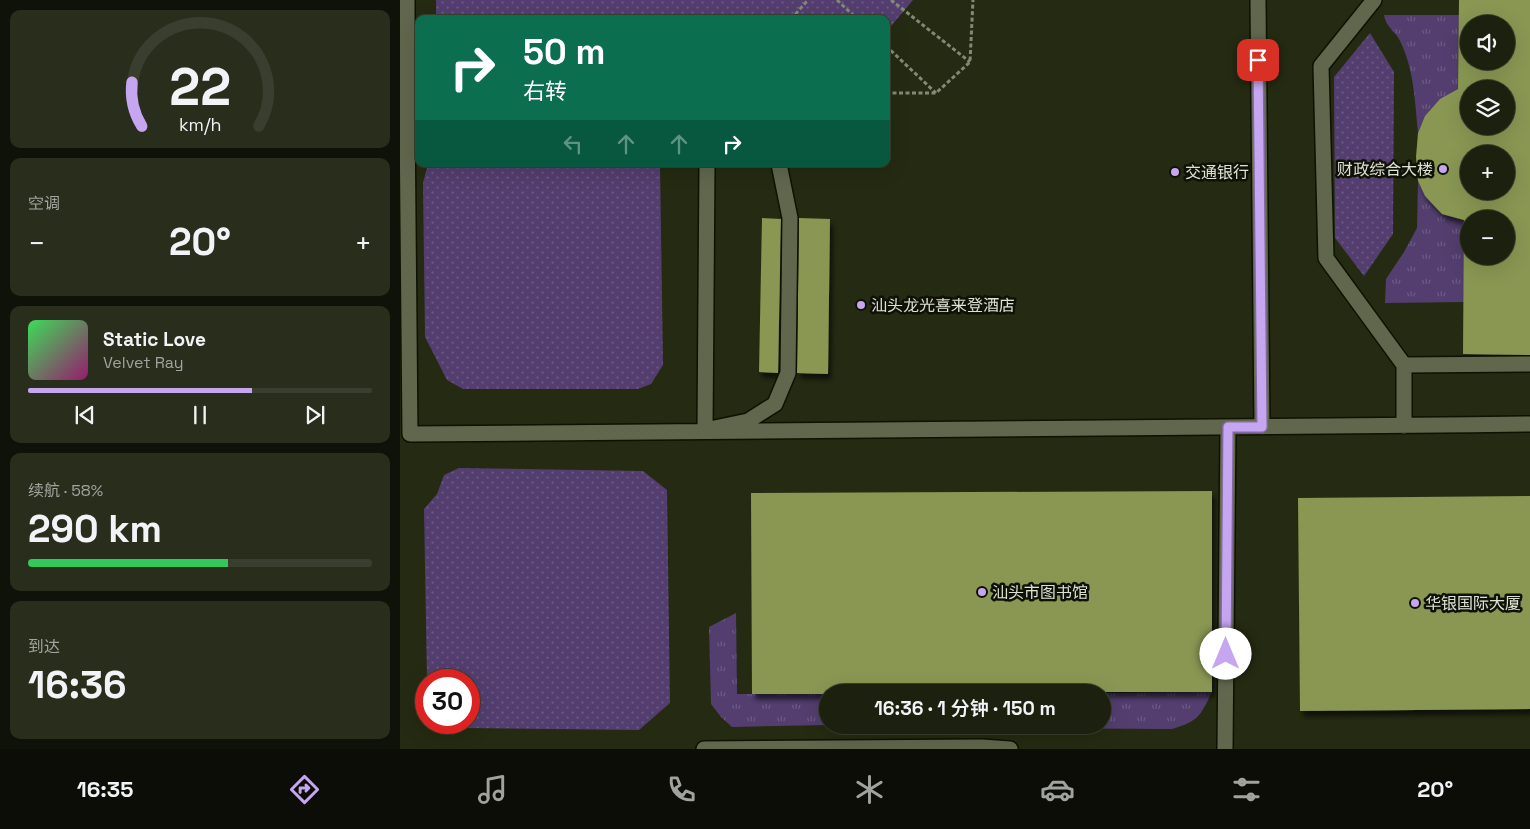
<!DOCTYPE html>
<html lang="zh">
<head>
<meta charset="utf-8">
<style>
  :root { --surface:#1c200e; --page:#292d1c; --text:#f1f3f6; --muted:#a0a39e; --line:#3a3e2e; --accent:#c6a6f0 }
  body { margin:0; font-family:"Space Grotesk","Noto Sans SC",sans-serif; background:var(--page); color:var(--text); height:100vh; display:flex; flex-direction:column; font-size:19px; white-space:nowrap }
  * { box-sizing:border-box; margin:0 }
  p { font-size:16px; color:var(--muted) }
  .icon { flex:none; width:28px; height:28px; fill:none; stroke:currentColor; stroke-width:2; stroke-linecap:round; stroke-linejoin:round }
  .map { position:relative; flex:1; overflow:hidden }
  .sheet { display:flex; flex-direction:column; gap:10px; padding:10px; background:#0f1208; width:400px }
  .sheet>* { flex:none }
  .guide { position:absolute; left:15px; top:15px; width:475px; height:152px; border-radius:10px; box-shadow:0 5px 20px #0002,0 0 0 1px var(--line); background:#0b6e4f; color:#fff; overflow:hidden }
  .controls { position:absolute; left:1060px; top:15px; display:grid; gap:10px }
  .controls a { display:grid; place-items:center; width:55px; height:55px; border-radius:50%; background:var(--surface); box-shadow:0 5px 20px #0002,0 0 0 1px var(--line); font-size:25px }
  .speed { position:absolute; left:15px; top:669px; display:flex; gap:10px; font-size:25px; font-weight:700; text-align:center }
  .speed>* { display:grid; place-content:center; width:65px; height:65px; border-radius:50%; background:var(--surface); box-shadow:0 5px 20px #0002,0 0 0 1px var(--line); line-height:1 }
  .speed .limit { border:8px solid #d22; background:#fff; color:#111 }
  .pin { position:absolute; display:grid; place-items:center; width:42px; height:42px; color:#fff; margin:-21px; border-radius:10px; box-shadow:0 2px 8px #0006 }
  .me { position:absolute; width:55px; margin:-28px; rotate:0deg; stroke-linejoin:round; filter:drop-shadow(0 0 4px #0008) }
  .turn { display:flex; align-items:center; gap:18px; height:105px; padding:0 25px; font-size:22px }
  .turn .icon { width:65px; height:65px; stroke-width:2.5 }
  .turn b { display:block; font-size:35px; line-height:42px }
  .lanes { display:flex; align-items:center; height:48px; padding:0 25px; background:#0003; justify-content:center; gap:25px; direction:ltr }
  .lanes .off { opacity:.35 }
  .big { font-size:38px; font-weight:600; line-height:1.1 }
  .sheet .card { flex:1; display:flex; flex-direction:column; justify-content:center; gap:8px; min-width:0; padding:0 18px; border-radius:10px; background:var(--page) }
  .sheet .dial { align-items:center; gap:0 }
  .dial svg { height:130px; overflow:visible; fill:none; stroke:var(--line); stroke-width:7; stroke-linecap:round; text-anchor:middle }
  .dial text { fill:var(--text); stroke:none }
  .song { display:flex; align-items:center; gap:15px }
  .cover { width:60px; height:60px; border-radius:8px; background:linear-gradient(135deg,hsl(130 70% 55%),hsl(320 70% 35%)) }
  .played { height:5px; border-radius:2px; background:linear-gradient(90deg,var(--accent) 65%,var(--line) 65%) }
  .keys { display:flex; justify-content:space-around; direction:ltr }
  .heat { display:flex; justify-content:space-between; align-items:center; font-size:28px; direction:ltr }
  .charge { height:8px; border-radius:4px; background:linear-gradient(90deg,#34c759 58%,var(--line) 0) }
  .trip { position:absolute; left:419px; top:684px; width:292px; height:50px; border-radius:25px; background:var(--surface); box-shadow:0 5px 20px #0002,0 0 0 1px var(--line); font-weight:600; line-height:50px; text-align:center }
  .dock { display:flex; height:80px; justify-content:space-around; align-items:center; background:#0b0d06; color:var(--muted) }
  .dock .icon { width:35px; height:35px }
  .dock .on { color:var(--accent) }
  .dock b { font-size:22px; color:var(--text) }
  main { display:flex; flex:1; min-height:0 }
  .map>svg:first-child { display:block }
</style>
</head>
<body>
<main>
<section class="sheet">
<div class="card dial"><svg viewBox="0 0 100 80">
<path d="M14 69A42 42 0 1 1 86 69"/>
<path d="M14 69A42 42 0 0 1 8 42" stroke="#c6a6f0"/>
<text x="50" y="56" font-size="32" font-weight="700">22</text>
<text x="50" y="72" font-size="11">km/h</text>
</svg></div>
<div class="card"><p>空调</p>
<div class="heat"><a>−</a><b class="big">20°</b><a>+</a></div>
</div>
<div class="card">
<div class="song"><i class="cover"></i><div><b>Static Love</b><p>Velvet Ray</p></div></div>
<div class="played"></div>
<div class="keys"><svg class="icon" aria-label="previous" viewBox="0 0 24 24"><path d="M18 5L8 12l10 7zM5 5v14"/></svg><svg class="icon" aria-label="pause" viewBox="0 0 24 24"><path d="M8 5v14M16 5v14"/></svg><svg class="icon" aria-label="next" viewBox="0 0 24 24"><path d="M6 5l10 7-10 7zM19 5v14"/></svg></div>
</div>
<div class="card"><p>续航 · 58%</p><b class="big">290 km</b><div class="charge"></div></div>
<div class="card"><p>到达</p><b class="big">16:36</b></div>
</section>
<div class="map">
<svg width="1130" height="749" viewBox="0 0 1130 749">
  <defs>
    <pattern id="grass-tufts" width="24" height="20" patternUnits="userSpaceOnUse" patternTransform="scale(1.25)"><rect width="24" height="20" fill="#533e6f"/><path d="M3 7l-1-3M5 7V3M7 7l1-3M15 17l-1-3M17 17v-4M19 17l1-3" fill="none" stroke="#6b5a83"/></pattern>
    <pattern id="park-dots" width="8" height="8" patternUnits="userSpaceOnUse" patternTransform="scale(1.25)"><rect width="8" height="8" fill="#533e6f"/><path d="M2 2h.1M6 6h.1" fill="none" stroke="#6b5a83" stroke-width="1.8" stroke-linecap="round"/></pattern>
    <filter id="shadow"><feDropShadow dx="3" dy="5.5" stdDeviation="2.5" flood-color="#0009"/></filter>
  </defs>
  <rect width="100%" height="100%" fill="#252a12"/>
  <!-- grass -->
  <path fill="url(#grass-tufts)" d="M984,15H1059L1058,89C1036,102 1028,109 1018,133C1015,102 1014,69 1000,41C995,30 987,29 984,15Z
    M1018,181L1025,196L1042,214L1064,220V302L985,303L986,279L1004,252L1017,228Z
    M336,613L337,694H427V725L332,727L321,717L311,704L309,627Z
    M812,692C800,716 799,721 772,729L601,728L602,725H702L703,693Z"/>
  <!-- park -->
  <path fill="url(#park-dots)" d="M36,0H513L486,32V19H36Z
    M970,33L994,72L993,234L964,276L935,238L934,77Z
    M28,164H260L263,365L251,384L238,389H63L47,380L25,337L23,183Z
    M59,468L243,471L267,490L270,703L239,730L66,728L60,723L69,722V680H27L24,509L37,494L44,475Z"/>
  <!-- building -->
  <path fill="#899752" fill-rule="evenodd" filter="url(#shadow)" d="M1059,0H1130V355L1063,354L1064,220L1042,214L1025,196L1018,181L1016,157L1018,133L1025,116L1040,99L1058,89ZM1069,24H1106V61H1069ZM1069,89H1106V126H1069ZM1069,154H1106V191H1069ZM1069,219H1106V256H1069Z
    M362,218L381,219L378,373L359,372Z
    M399,218L430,219L428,374L397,373Z
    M812,491V692H428V694H352L351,493Z
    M1130,496V709L900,711L898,498Z"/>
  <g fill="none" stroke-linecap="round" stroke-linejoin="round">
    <!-- minor casing -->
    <g stroke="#0e1200" stroke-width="18">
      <path id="minor" d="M7,0V114H19
        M858,0L862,427
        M974,0L921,66L926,258L1004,365L1130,364
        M7,114L10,434C384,429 757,429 1130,424
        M307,164L305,430L348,421L375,404L388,373L390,218L379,164
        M1004,365V426
        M304,749L582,747L610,749
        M825,749L828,427"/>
    </g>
    <!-- path -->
    <path stroke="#848976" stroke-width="3" stroke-dasharray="4 2.5" stroke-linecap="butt" d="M437,0L457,19
      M491,0L570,62
      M391,19L408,0
      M486,46L536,93
      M486,93H536L570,62L573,0"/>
    <!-- minor -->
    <use href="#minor" stroke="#61674d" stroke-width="15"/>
  </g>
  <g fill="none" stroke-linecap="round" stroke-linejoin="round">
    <!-- route casing -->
    <g stroke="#816c9c" stroke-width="12">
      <path id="route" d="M826,654L828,427H862L858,60"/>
    </g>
    <!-- route -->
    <use href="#route" stroke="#c6a6f0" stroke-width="9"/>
  </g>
  <!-- markers -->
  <g fill="#c6a6f0" stroke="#0f1107" stroke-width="2">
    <circle cx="1043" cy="169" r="5"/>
    <circle cx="775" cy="172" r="5"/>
    <circle cx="461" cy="305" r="5"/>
    <circle cx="582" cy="592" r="5"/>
    <circle cx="1015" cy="603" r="5"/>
  </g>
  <g text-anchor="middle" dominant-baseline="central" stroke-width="5" stroke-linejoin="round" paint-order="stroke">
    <!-- poi labels -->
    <g font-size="16" fill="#dde1d2" stroke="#0f1107" text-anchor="start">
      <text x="1033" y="169" text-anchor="end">财政综合大楼</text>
      <text x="785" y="172">交通银行</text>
      <text x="471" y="305">汕头龙光喜来登酒店</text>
      <text x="592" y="592">汕头市图书馆</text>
      <text x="1025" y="603">华银国际大厦</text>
    </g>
  </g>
</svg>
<div class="controls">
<a><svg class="icon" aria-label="sound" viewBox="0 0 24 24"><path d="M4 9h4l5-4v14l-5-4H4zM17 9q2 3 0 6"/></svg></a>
<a><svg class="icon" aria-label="layers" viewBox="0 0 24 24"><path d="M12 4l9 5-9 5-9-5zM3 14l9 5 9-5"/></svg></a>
<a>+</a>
<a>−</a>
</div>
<div class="speed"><div class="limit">30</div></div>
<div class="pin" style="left:858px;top:60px;background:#d93025"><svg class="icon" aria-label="arrive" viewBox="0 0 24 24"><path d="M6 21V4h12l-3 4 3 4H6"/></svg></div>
<svg class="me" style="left:826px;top:654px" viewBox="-20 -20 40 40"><circle r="19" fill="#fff"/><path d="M0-13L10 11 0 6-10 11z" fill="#c6a6f0"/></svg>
<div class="trip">16:36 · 1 分钟 · 150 m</div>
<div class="guide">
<div class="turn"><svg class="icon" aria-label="right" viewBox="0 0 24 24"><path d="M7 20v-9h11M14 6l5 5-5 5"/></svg><div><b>50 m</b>右转</div></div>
<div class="lanes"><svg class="icon off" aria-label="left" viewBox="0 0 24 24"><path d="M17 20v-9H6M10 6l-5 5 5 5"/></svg><svg class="icon off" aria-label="ahead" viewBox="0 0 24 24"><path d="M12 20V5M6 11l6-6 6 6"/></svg><svg class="icon off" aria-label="ahead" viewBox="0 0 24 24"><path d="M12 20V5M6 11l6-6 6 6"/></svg><svg class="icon" aria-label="right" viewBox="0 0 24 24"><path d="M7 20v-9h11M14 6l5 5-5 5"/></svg></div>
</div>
</div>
</main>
<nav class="dock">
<b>16:35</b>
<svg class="icon on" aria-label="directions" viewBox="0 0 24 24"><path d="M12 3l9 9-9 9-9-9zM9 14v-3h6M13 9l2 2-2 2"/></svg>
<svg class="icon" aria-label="music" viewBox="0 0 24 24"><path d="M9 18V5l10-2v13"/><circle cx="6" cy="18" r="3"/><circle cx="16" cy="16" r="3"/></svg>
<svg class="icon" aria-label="phone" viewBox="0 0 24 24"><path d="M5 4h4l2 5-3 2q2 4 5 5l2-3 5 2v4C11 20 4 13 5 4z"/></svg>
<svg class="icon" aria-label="climate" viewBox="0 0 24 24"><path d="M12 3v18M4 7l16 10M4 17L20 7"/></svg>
<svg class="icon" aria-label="car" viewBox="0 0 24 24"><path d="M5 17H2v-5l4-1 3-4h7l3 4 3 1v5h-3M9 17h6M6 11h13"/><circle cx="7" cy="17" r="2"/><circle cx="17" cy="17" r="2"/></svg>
<svg class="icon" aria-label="filters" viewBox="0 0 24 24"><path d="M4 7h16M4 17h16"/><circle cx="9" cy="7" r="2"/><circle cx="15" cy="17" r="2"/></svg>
<b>20°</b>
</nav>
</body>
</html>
